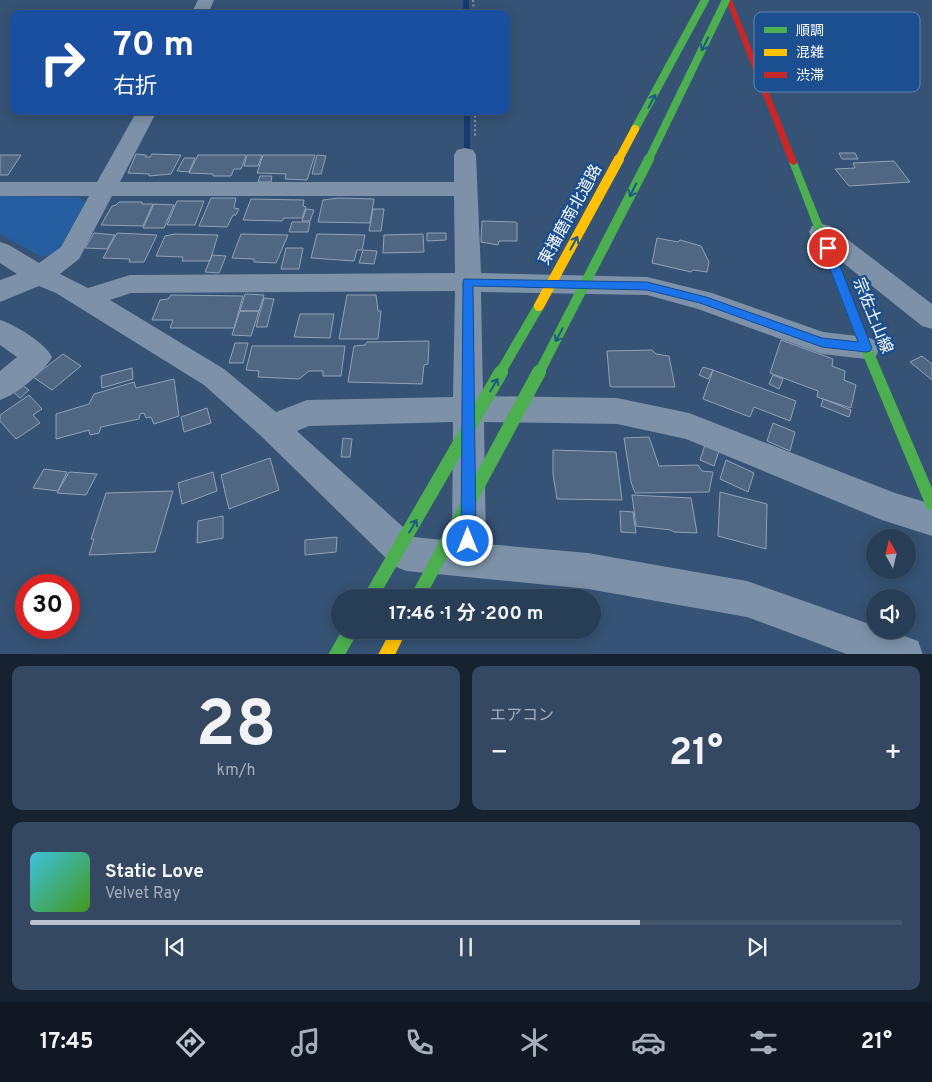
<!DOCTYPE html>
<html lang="ja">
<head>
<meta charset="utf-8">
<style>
  :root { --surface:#283e57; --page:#344961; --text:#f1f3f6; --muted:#a5aeba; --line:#44576d; --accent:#b9c2ce }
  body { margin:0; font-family:Overpass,"Noto Sans JP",sans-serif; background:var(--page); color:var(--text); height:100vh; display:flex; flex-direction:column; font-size:19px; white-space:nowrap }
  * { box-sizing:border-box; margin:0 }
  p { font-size:16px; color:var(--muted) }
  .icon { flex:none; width:28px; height:28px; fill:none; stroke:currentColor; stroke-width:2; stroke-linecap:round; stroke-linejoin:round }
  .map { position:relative; height:654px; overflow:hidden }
  .sheet { display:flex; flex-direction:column; gap:12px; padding:12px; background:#162230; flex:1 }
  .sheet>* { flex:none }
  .guide { position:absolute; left:10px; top:10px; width:500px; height:105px; border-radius:10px; box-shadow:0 2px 12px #0003,0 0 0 1px var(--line); background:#1a4fa0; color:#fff; overflow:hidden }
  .needle { width:32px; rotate:352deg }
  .controls { position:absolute; left:866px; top:529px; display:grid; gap:10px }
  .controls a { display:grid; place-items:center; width:50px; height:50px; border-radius:50%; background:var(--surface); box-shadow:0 2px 12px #0003,0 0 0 1px var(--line); font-size:25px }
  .speed { position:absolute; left:15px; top:574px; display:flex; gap:10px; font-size:25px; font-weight:700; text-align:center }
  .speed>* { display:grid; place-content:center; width:65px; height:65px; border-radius:50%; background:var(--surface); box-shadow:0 2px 12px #0003,0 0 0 1px var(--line); line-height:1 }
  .speed .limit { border:8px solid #d22; background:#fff; color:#111 }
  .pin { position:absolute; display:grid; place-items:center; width:42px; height:42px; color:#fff; margin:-21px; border:2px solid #fff; border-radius:50%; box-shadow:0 1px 5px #0007 }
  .me { position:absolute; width:55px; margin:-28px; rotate:0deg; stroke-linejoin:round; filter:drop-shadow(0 0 4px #0008) }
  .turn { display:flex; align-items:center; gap:18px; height:105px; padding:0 20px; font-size:22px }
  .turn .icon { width:65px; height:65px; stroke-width:2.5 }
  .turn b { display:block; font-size:35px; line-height:42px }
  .big { font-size:38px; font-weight:700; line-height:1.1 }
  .sheet .widget { flex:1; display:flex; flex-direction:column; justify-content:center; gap:8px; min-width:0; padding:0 18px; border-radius:10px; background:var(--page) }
  .sheet .dial { align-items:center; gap:0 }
  .dial b { font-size:65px; line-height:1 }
  .song { display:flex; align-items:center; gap:15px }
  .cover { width:60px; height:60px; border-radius:8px; background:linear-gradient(135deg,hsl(190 70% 55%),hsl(100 70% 35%)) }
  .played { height:5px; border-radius:2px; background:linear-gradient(90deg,var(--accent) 70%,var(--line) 70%) }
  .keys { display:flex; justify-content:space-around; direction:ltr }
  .heat { display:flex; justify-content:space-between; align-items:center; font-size:28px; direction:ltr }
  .sheet .tiles { flex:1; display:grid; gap:12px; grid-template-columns:1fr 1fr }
  .widget:last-child { grid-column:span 2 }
  .trip { position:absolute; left:331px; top:589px; width:270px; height:50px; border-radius:25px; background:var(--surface); box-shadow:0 2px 12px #0003,0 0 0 1px var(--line); font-weight:700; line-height:50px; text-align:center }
  .menu { display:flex; height:80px; justify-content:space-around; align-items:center; background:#101923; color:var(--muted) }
  .menu .icon { width:35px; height:35px }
  .menu .current { color:var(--accent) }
  .menu b { font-size:22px; color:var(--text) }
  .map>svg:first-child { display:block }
</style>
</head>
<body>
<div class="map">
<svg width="932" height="655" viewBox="0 0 932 655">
  <rect width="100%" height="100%" fill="#365274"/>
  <!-- green -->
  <path fill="#265fa1" d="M0,196L78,197L85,203L57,253L42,257L0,234Z"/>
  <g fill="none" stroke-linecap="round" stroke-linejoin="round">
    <!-- stream -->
    <path fill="#153c6e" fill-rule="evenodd" d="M463,0H469V14H463Z
      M464,111H470V149L467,151L464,149Z"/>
  </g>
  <!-- building -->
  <path fill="#506783" stroke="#92a2b6" d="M839,153H855L858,159H842Z
    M136,154L146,155V157H150L152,154L181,155L171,174L149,176V174L128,173Z
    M0,155H21L8,175H0Z
    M198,155H246V156L241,169H234L231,176H213V174L189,173Z
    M247,155H262L258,166H244Z
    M263,155H315L307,180L285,179L286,174L257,173Z
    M317,155L326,156L321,174H312Z
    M184,158H195L189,172L177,171Z
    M894,161L910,182L849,186L835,169L855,168L853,163Z
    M260,176H272L271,182H258Z
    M211,198H236L234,208L239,209L236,215H233L227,227L199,226Z
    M339,198L374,199L370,223L318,222L323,200Z
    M251,199L304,200L303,206L306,207L302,218H284L282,221L243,220Z
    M177,201H204L195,225H167Z
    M119,202H142V204H153L143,226L101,225L112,206L116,205Z
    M154,204L174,205L164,228H143Z
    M306,209L314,210L310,221H302Z
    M373,209H384L381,231H369Z
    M482,221L515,222L517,223V241H499L498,245L481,242Z
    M292,222H310L308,232H289Z
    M94,233L115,235L107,249L85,248Z
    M117,233L157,235L144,262H129L130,259L103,258Z
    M427,233H446V240L427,241Z
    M175,234L218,235L210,261H182L183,257L156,256L165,236Z
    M241,234L288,235L276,263L254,262V259L232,258Z
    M317,234L365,235L362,250H357L354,261L311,258Z
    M423,234L424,252L383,253L384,235Z
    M657,238L678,242L680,240L701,246L709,262L707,272L693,270L691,272L652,263Z
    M286,248H303L299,269H281Z
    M363,250L377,251L374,264L359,263Z
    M212,255L226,256L219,273L205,272Z
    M245,294L264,295L259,311H240Z
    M171,295L243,296L234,328H170L173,320H152L160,300L168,299Z
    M347,295H376L378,311H381L378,339H339Z
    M264,298L274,299L267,327H256Z
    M240,311H259L251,336L232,335Z
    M300,314H334L330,338L294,337Z
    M781,340L833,359L832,366L845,371L844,380L856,385L851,408L817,397L818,391L770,373Z
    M429,341L428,364L424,365L422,384L348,382L354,346L365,345L367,342Z
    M235,343H248L243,363H229Z
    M252,346H345L341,376H323V371H309L299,379L258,377L259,371L246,370Z
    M652,350L656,354L669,356L675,387H613L610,386L607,351Z
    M63,354L81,366L52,390L33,377Z
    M922,356L932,364V380L910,362Z
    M703,367L713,370L708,379L699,375Z
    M132,368L133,379L102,388L101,376Z
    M713,370L796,401L790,421L754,407L750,417L703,399Z
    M773,375L783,379L779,389L769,384Z
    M174,379L179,416L154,424L151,417L146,418L144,413L140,414L139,419L101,427L99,433L90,435L89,430L56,439V414L89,404L94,394L134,382L136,388Z
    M22,385L29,390L20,398L13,392Z
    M29,395L42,409L33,415L40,423L16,439L0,421V415Z
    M823,399L851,410L849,417L821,406Z
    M207,408L211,423L184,432L181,417Z
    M773,423L795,432L790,451L767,441Z
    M649,437L659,466L698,465L702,471L713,472L709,492L635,493L631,482L624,438Z
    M343,438L352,439L350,457H341Z
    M705,445L719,451L714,466L700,460Z
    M553,450L616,452L622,500L557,499L553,474Z
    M270,458L279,490L229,509L221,475Z
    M726,460L754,473L748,492L720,479Z
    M44,469L67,472L58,491L33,488Z
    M69,472L97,474L86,495L57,493Z
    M213,472L217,491L182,504L178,483Z
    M173,491L155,552L89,555L94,539H91L106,493Z
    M720,492L767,504L766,549L718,536Z
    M632,495L691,498L697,533L674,532L671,530L636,526Z
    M620,511L633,512L636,533L621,532Z
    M223,516V538L197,543L198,521Z
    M337,537L336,552L305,555V540Z"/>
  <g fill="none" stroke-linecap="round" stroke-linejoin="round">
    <!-- path -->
    <path stroke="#7d92a8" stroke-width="2" stroke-dasharray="2 2.5" stroke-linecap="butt" d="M473,0L474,14
      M475,111V136"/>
    <!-- street -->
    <path fill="#7d92a8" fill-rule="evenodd" d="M198,0H214L208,14H191Z
      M137,111H157L120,182H454V155L457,150L465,148L473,150L476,155L481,273L647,277L712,293L823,332L866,337L876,340L880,348L876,356L866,359L822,354L698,309L647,295L481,292L483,396L617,398L689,413L895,493L932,504V536L882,520L686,439L617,424L484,422L486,544L588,553L747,581L875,626V630H888L918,641L923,655H849L747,617L588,589L406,571L394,566L261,436L204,385L56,293L39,286L0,302V280L17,274L0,263V242L9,245L39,263L61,247L89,196H0V182H97ZM112,196H454L455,273L130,275L88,288L60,274L79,259ZM455,291L453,397L307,400L276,412L224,369L110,300L131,293ZM453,422L452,541L414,537L297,431L309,426Z
      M821,224L830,226L932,304V329L922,326L812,238L809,232L812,226Z
      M0,320C16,325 45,343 52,357C44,372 16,395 0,400V371L17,357L0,345Z"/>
    <!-- fast -->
    <path fill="#4caf50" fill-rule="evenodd" d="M793,159L797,162L872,348L932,488V510L927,509L925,504L860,348L789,162Z
      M342,630H359L345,655H328Z"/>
    <!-- slow -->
    <path fill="#ffc107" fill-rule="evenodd" d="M391,630H407L395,655H378Z"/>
    <!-- jam -->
    <path fill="#c62828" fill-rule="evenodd" d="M726,0H732L797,162L796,164L793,165L789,162Z"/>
    <!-- fast-bridge-far2 -->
    <path stroke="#4caf50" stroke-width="8" d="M635,129L705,0
      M648,161L726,0"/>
    <!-- fast-bridge-far1 -->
    <path stroke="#4caf50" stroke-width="10" d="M500,373L539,306
      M539,373L649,159"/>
    <!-- fast-bridge -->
    <path stroke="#4caf50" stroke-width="14" d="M370,598L501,372
      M417,598L539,372"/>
    <!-- slow-bridge-far1 -->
    <path stroke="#ffc107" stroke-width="8" d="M618,161L635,129"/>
    <!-- slow-bridge -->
    <path stroke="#ffc107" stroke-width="10" d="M539,306L619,159"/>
  </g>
  <!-- one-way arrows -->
  <defs><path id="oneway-shaft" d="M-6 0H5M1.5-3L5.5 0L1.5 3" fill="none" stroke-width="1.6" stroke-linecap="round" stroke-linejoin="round" transform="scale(1.25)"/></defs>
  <g stroke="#205989">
    <use href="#oneway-shaft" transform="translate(705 44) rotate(116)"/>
    <use href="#oneway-shaft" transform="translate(652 101) rotate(-62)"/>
    <use href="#oneway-shaft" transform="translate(633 190) rotate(117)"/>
    <use href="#oneway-shaft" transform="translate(574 243) rotate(-61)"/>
    <use href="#oneway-shaft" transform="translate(559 335) rotate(118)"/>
    <use href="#oneway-shaft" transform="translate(494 385) rotate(-60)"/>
    <use href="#oneway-shaft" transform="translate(413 526) rotate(-59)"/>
  </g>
  <!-- route -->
  <path fill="#1a73e8" stroke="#114b97" d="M828,245L833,248L872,348L870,351L866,352L822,347L700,303L647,290L473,286L476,541L474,546L468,548L463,546L461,541L463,282L464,279L647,282L706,297L822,338L858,342L822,248Z"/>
  <g text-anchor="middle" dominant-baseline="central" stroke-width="5" stroke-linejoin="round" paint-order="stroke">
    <!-- street labels -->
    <g font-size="16" fill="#fff" stroke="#1b4f8f">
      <text transform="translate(571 215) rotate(-61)">東播磨南北道路</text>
      <text transform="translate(872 316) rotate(68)">宗佐土山線</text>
    </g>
  </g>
  <!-- legend -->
  <rect x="754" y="12" width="166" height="80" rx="8" fill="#1b4f8f" stroke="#5f84b1" stroke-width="1"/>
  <rect x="764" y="27" width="23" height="6" fill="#4caf50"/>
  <rect x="764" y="49" width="23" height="7" fill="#ffc107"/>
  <rect x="764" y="72" width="23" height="6" fill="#c62828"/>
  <g font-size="14" fill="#fff">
    <text x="796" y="35">順調</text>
    <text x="796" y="57">混雑</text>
    <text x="796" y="80">渋滞</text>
  </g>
</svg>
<div class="controls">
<a><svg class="needle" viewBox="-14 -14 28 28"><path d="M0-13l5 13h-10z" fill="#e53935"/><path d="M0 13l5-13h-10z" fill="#a5aeba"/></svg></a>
<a><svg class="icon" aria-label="sound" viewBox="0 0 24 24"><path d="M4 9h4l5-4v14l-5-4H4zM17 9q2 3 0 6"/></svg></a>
</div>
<div class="speed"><div class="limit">30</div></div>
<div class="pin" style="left:828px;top:248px;background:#d93025"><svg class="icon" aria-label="arrive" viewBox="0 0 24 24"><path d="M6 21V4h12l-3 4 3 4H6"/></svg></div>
<svg class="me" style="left:468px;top:541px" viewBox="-20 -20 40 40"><circle r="17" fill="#1a73e8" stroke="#fff" stroke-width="3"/><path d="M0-11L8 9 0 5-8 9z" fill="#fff"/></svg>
<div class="trip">17:46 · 1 分 · 200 m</div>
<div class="guide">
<div class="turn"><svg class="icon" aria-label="right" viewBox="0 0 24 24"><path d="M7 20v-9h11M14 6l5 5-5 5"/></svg><div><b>70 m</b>右折</div></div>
</div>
</div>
<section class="sheet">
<div class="tiles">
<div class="widget dial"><b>28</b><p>km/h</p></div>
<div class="widget"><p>エアコン</p>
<div class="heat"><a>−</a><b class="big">21°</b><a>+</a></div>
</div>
<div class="widget">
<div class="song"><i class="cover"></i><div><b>Static Love</b><p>Velvet Ray</p></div></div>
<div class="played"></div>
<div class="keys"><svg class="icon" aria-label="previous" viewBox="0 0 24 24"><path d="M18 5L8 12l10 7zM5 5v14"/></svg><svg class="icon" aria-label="pause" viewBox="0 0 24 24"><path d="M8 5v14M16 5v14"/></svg><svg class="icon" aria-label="next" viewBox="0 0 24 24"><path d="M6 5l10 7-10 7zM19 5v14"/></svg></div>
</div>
</div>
</section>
<nav class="menu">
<b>17:45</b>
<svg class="icon current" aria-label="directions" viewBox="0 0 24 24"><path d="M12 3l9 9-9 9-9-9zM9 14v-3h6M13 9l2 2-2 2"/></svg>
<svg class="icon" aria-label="music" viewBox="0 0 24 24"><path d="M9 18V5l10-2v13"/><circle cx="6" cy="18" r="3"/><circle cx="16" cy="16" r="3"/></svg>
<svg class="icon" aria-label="phone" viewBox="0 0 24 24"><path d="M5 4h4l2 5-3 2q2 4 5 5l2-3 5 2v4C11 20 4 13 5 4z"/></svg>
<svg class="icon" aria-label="climate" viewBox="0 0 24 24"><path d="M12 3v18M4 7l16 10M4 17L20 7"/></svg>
<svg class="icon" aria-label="car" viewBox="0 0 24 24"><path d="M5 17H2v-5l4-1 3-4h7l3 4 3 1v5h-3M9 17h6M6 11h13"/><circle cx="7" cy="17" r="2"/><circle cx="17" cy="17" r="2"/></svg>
<svg class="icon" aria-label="filters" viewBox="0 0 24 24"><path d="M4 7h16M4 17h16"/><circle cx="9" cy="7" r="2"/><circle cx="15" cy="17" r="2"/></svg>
<b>21°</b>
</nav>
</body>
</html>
